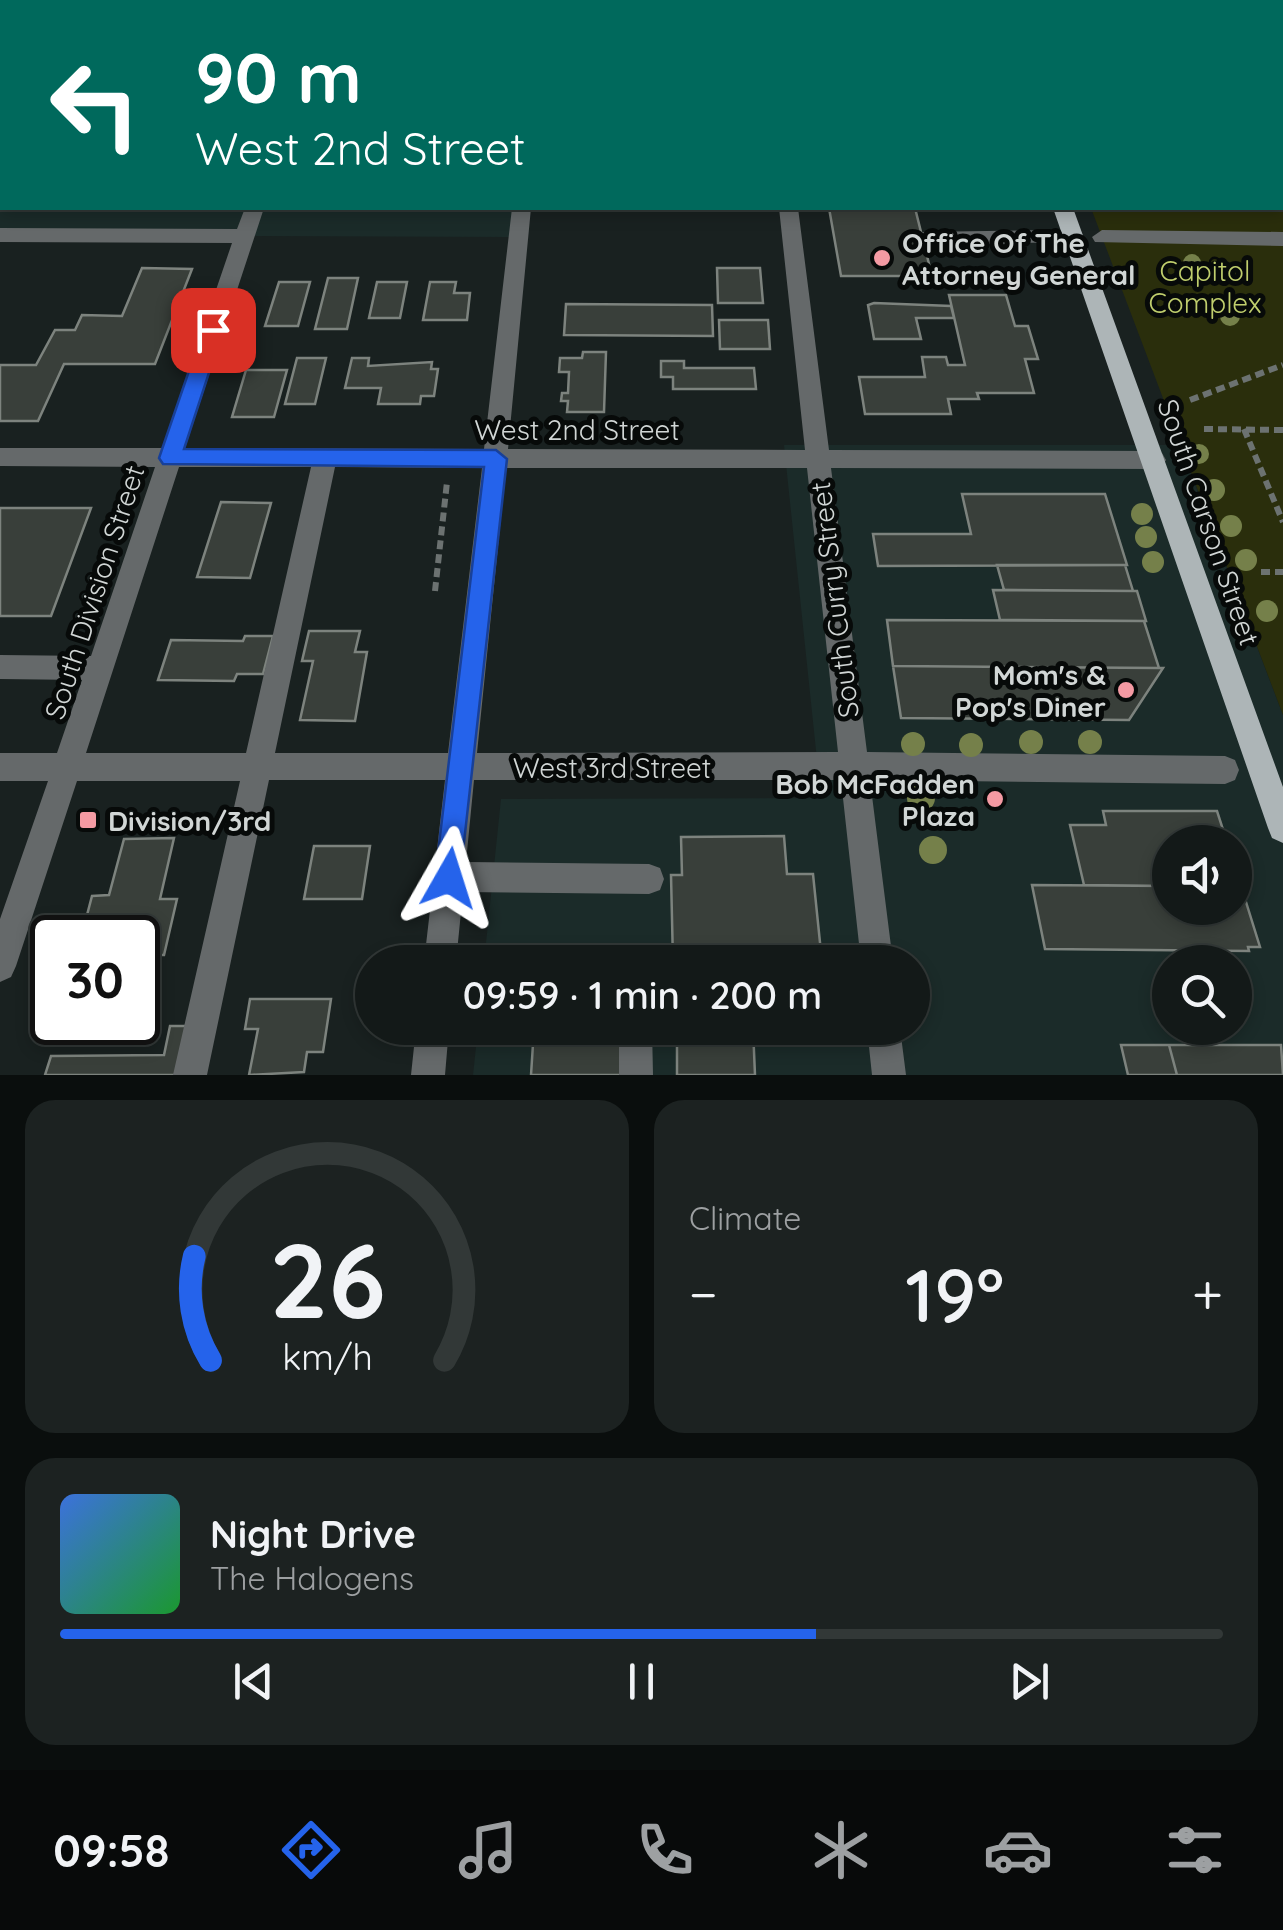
<!DOCTYPE html>
<html lang="en">
<head>
<meta charset="utf-8">
<style>
  :root { --surface:#131918; --page:#1c2221; --text:#f1f3f6; --muted:#9da0a2; --line:#323837; --accent:#2563eb }
  body { margin:0; font-family:Quicksand,sans-serif; background:var(--page); color:var(--text); height:100vh; display:flex; flex-direction:column; font-size:38px; white-space:nowrap }
  * { box-sizing:border-box; margin:0 }
  p { font-size:32px; color:var(--muted) }
  .icon { flex:none; width:55px; height:55px; fill:none; stroke:currentColor; stroke-width:2; stroke-linecap:round; stroke-linejoin:round }
  .map { position:relative; height:1075px; overflow:hidden }
  .panel { display:flex; flex-direction:column; gap:25px; padding:25px; background:#0a0e0d; flex:1 }
  .panel>* { flex:none }
  .top-card { position:absolute; left:0px; top:0px; width:1285px; height:210px; box-shadow:0 5px 15px #0003,0 0 0 2px var(--line); background:#00695c; color:#fff; overflow:hidden }
  .controls { position:absolute; left:1152px; top:825px; display:grid; gap:20px }
  .controls a { display:grid; place-items:center; width:100px; height:100px; border-radius:50%; background:var(--surface); box-shadow:0 5px 15px #0003,0 0 0 2px var(--line); font-size:50px }
  .speed { position:absolute; left:30px; top:915px; display:flex; gap:20px; font-size:50px; font-weight:700; text-align:center }
  .speed>* { display:grid; place-content:center; width:130px; height:130px; border-radius:50%; background:var(--surface); box-shadow:0 5px 15px #0003,0 0 0 2px var(--line); line-height:1 }
  .speed .limit { border:5px solid #111; border-radius:15px; background:#fff; color:#111 }
  .pin { position:absolute; display:grid; place-items:center; width:85px; height:85px; color:#fff; margin:-42px; border-radius:20px; box-shadow:0 5px 15px #0006 }
  .me { position:absolute; width:110px; margin:-55px; rotate:6deg; stroke-linejoin:round; filter:drop-shadow(0 0 8px #0008) }
  .turn { display:flex; align-items:center; gap:35px; height:210px; padding:0 30px; font-size:45px }
  .turn .icon { width:130px; height:130px; stroke-width:2.5 }
  .turn b { display:block; font-size:70px; line-height:85px }
  .big { font-size:75px; font-weight:600; line-height:1.1 }
  .panel .card { flex:1; display:flex; flex-direction:column; justify-content:center; gap:15px; min-width:0; padding:0 35px; border-radius:30px; background:var(--page) }
  .panel .dial { align-items:center; gap:0 }
  .dial svg { height:260px; overflow:visible; fill:none; stroke:var(--line); stroke-width:7; stroke-linecap:round; text-anchor:middle }
  .dial text { fill:var(--text); stroke:none }
  .song { display:flex; align-items:center; gap:30px }
  .cover { width:120px; height:120px; border-radius:15px; background:linear-gradient(135deg,hsl(220 70% 55%),hsl(130 70% 35%)) }
  .played { height:10px; border-radius:5px; background:linear-gradient(90deg,var(--accent) 65%,var(--line) 65%) }
  .keys { display:flex; justify-content:space-around; direction:ltr }
  .heat { display:flex; justify-content:space-between; align-items:center; font-size:55px; direction:ltr }
  .panel .tiles { flex:1; display:grid; gap:25px; grid-template-columns:1fr 1fr }
  .card:last-child { grid-column:span 2 }
  .trip { position:absolute; left:355px; top:945px; width:575px; height:100px; border-radius:50px; background:var(--surface); box-shadow:0 5px 15px #0003,0 0 0 2px var(--line); font-weight:600; line-height:100px; text-align:center }
  .dock { display:flex; height:160px; justify-content:space-around; align-items:center; background:#080a0a; color:var(--muted) }
  .dock .icon { width:70px; height:70px }
  .dock .on { color:var(--accent) }
  .dock b { font-size:45px; color:var(--text) }
  .map>svg:first-child { display:block }
</style>
</head>
<body>
<div class="map">
<svg width="1283" height="1075" viewBox="0 0 1283 1075">
  <rect width="100%" height="100%" fill="#192120"/>
  <!-- built -->
  <path fill="#1b2b29" fill-rule="evenodd" d="M107,0H1197L1198,2H106Z
    M0,74L2,208H522L519,237L0,235Z
    M784,445H1180L1283,715V1075H473L478,1028H912V962H484L501,799L821,798ZM1170,842H1235V908H1170ZM1170,962H1235V1028H1170Z"/>
  <!-- green -->
  <path fill="#2a2e0c" d="M1283,90V715L1091,208H1282Z"/>
  <!-- building -->
  <path fill="#393f3a" stroke="#7d837e" stroke-width="2.5" d="M1043,0H1173L1175,2H1044Z
    M292,208H425L424,210Z
    M829,208H915L932,276H841Z
    M142,268L192,269L155,364H64L38,421H0V365H36L55,330H75L82,315L122,316Z
    M717,268H760L763,303H718Z
    M328,278H358L347,329H315Z
    M279,282H310L298,326H265Z
    M377,282H407L400,318H369Z
    M430,282H456L454,293H470L467,320H423Z
    M949,295H1006L1015,326H1028L1038,359H1025L1034,393H977L979,399H948L951,414H865L859,377H925L922,357H946L948,365H965Z
    M874,303L951,306L954,318H916L921,339H874L868,305Z
    M566,304L712,305L713,336L564,335Z
    M719,320H768L770,349H720Z
    M583,352H606L604,412H567L568,401H561L562,393H568L569,372H559L560,358H582Z
    M297,358H326L315,404H285Z
    M352,358H369L368,366L432,362L431,369H438L434,396H421L420,404H378L381,388H345Z
    M661,361H684V368H754L756,389H673V377H661Z
    M246,370H287L274,417H232Z
    M962,494H1105L1127,565L878,566L873,534H971Z
    M221,502L271,503L250,578L197,577Z
    M0,508H91L51,616H0Z
    M997,565H1125L1133,591L1004,590Z
    M993,590L1137,591L1146,621L1000,620Z
    M887,620L1144,621L1159,668L893,666Z
    M309,631H360L355,652H367L355,721L300,720L313,661H302Z
    M245,636H273L263,674H237L234,681L158,680L171,640L243,641Z
    M893,666L1159,668H1163L1129,720L901,718Z
    M1103,811H1217L1227,842H1170V886L1084,885L1070,825H1106Z
    M784,836L787,874H813L822,962H673L671,875H682L681,837Z
    M174,838L160,899H177L164,955H138V938H81L92,896L109,895L124,839Z
    M314,846H370L362,899H304Z
    M1032,885L1170,886V908H1235V886H1241L1260,947H1248L1249,951L1045,949Z
    M250,999H331L323,1052H307L304,1072L249,1075L258,1029H245Z
    M170,1026H191L180,1075H45L51,1056L164,1055Z
    M677,1028H753L755,1075H677Z
    M533,1044H621V1075H531Z
    M1121,1045H1169L1177,1075H1128Z
    M1169,1045H1281L1283,1075H1177Z"/>
  <g fill="none" stroke-linecap="round" stroke-linejoin="round">
    <!-- path -->
    <path stroke="#6c7271" stroke-width="6" stroke-dasharray="9 5" stroke-linecap="butt" d="M1190,400L1283,365
      M1204,429L1283,430
      M1244,429L1283,522
      M1261,572H1283
      M435,591L447,482"/>
    <!-- minor -->
    <path fill="#65696a" fill-rule="evenodd" d="M755,0H771V2H755Z
      M1205,0H1222L1223,2H1207Z
      M0,68H2V78H0Z
      M1282,71H1283V81H1282Z
      M245,208H264L185,448L484,449L512,208H531L508,449L805,450L779,208H798L829,450L1154,451L1162,453L1166,460L1162,467L1154,469L831,468L867,752L1225,756L1235,760L1239,770L1235,780L1225,784L870,780L893,962H861L841,780H474L466,862L649,864L660,868L664,879L660,890L649,894L463,892L456,962H424L445,780H269L207,1075H173L240,781H77L16,966L11,977L0,982V919L48,781H0V753H57L82,680L0,679V655L91,656L155,467L0,466V448H162L232,243L0,242V228L237,229ZM179,467H311L246,753H86ZM335,467L482,468L448,753H275ZM506,468H807L838,752L477,753Z
      M1049,230L1059,237L1056,242L923,246L913,239L923,232Z
      M1102,230L1283,232V246L1095,242L1092,237Z
      M416,1028H449L445,1075H411Z
      M619,1028H652L653,1075H619Z
      M867,1028H900L906,1075H872Z"/>
    <!-- major -->
    <path fill="#adb5b7" fill-rule="evenodd" d="M983,0H999V2H983Z
      M1053,208H1073L1283,787V843L1272,838L1268,828Z"/>
  </g>
  <!-- trees -->
  <g fill="#75804a">
    <circle cx="1192" cy="263" r="9"/>
    <circle cx="1230" cy="316" r="10"/>
    <circle cx="1199" cy="454" r="10"/>
    <circle cx="1214" cy="490" r="11"/>
    <circle cx="1142" cy="514" r="11"/>
    <circle cx="1231" cy="526" r="11"/>
    <circle cx="1146" cy="537" r="11"/>
    <circle cx="1246" cy="560" r="11"/>
    <circle cx="1153" cy="562" r="11"/>
    <circle cx="1267" cy="611" r="11"/>
    <circle cx="1031" cy="742" r="12"/>
    <circle cx="1090" cy="742" r="12"/>
    <circle cx="913" cy="744" r="12"/>
    <circle cx="971" cy="745" r="12"/>
    <circle cx="921" cy="798" r="14"/>
    <circle cx="933" cy="850" r="14"/>
  </g>
  <!-- route -->
  <path fill="#2563eb" stroke="#184099" stroke-width="2.5" d="M213,323L223,330L184,449L496,450L507,459L459,887L449,891L439,887L435,878L484,467L163,464L159,458L203,330Z"/>
  <!-- markers -->
  <g fill="#f49aa3" stroke="#070a09" stroke-width="4">
    <circle cx="882" cy="258" r="10"/>
    <circle cx="1126" cy="690" r="10"/>
    <circle cx="995" cy="799" r="10"/>
    <rect x="78" y="810" width="20" height="20" rx="5"/>
  </g>
  <g text-anchor="middle" dominant-baseline="central" stroke-width="10" stroke-linejoin="round" paint-order="stroke">
    <!-- poi labels -->
    <g font-size="28" font-weight="bold" fill="#d1d6d5" stroke="#070a09" text-anchor="start">
      <text x="902" y="242">Office Of The<tspan x="902" dy="32">Attorney General</tspan></text>
      <text x="1106" y="674" text-anchor="end">Mom's &amp;<tspan x="1106" dy="32">Pop's Diner</tspan></text>
      <text x="975" y="783" text-anchor="end">Bob McFadden<tspan x="975" dy="32">Plaza</tspan></text>
      <text x="108" y="820">Division/3rd</text>
    </g>
    <!-- park labels -->
    <g font-size="28" fill="#c0ce6d" stroke="#070a09">
      <text x="1205" y="270">Capitol<tspan x="1205" dy="32">Complex</tspan></text>
    </g>
    <!-- street labels -->
    <g font-size="28" fill="#d1d6d5" stroke="#070a09">
      <text x="577" y="429">West 2nd Street</text>
      <text transform="translate(1209 522) rotate(71)">South Carson Street</text>
      <text transform="translate(94 592) rotate(-72)">South Division Street</text>
      <text transform="translate(834 600) rotate(-97)">South Curry Street</text>
      <text x="612" y="767">West 3rd Street</text>
    </g>
  </g>
</svg>
<div class="controls">
<a><svg class="icon" aria-label="sound" viewBox="0 0 24 24"><path d="M4 9h4l5-4v14l-5-4H4zM17 9q2 3 0 6"/></svg></a>
<a><svg class="icon" aria-label="search" viewBox="0 0 24 24"><circle cx="10" cy="10" r="6"/><path d="M15 15l6 6"/></svg></a>
</div>
<div class="speed"><div class="limit">30</div></div>
<div class="pin" style="left:213px;top:330px;background:#d93025"><svg class="icon" aria-label="arrive" viewBox="0 0 24 24"><path d="M6 21V4h12l-3 4 3 4H6"/></svg></div>
<svg class="me" style="left:449px;top:878px" viewBox="-20 -20 40 40"><path d="M0-17L14 15 0 8-14 15z" fill="#2563eb" stroke="#fff" stroke-width="4"/></svg>
<div class="trip">09:59 · 1 min · 200 m</div>
<div class="top-card">
<div class="turn"><svg class="icon" aria-label="left" viewBox="0 0 24 24"><path d="M17 20v-9H6M10 6l-5 5 5 5"/></svg><div><b>90 m</b>West 2nd Street</div></div>
</div>
</div>
<section class="panel">
<div class="tiles">
<div class="card dial"><svg viewBox="0 0 100 80">
<path d="M14 69A42 42 0 1 1 86 69"/>
<path d="M14 69A42 42 0 0 1 9 37" stroke="#2563eb"/>
<text x="50" y="56" font-size="32" font-weight="700">26</text>
<text x="50" y="72" font-size="11">km/h</text>
</svg></div>
<div class="card"><p>Climate</p>
<div class="heat"><a>−</a><b class="big">19°</b><a>+</a></div>
</div>
<div class="card">
<div class="song"><i class="cover"></i><div><b>Night Drive</b><p>The Halogens</p></div></div>
<div class="played"></div>
<div class="keys"><svg class="icon" aria-label="previous" viewBox="0 0 24 24"><path d="M18 5L8 12l10 7zM5 5v14"/></svg><svg class="icon" aria-label="pause" viewBox="0 0 24 24"><path d="M8 5v14M16 5v14"/></svg><svg class="icon" aria-label="next" viewBox="0 0 24 24"><path d="M6 5l10 7-10 7zM19 5v14"/></svg></div>
</div>
</div>
</section>
<nav class="dock">
<b>09:58</b>
<svg class="icon on" aria-label="directions" viewBox="0 0 24 24"><path d="M12 3l9 9-9 9-9-9zM9 14v-3h6M13 9l2 2-2 2"/></svg>
<svg class="icon" aria-label="music" viewBox="0 0 24 24"><path d="M9 18V5l10-2v13"/><circle cx="6" cy="18" r="3"/><circle cx="16" cy="16" r="3"/></svg>
<svg class="icon" aria-label="phone" viewBox="0 0 24 24"><path d="M5 4h4l2 5-3 2q2 4 5 5l2-3 5 2v4C11 20 4 13 5 4z"/></svg>
<svg class="icon" aria-label="climate" viewBox="0 0 24 24"><path d="M12 3v18M4 7l16 10M4 17L20 7"/></svg>
<svg class="icon" aria-label="car" viewBox="0 0 24 24"><path d="M5 17H2v-5l4-1 3-4h7l3 4 3 1v5h-3M9 17h6M6 11h13"/><circle cx="7" cy="17" r="2"/><circle cx="17" cy="17" r="2"/></svg>
<svg class="icon" aria-label="filters" viewBox="0 0 24 24"><path d="M4 7h16M4 17h16"/><circle cx="9" cy="7" r="2"/><circle cx="15" cy="17" r="2"/></svg>
</nav>
</body>
</html>
